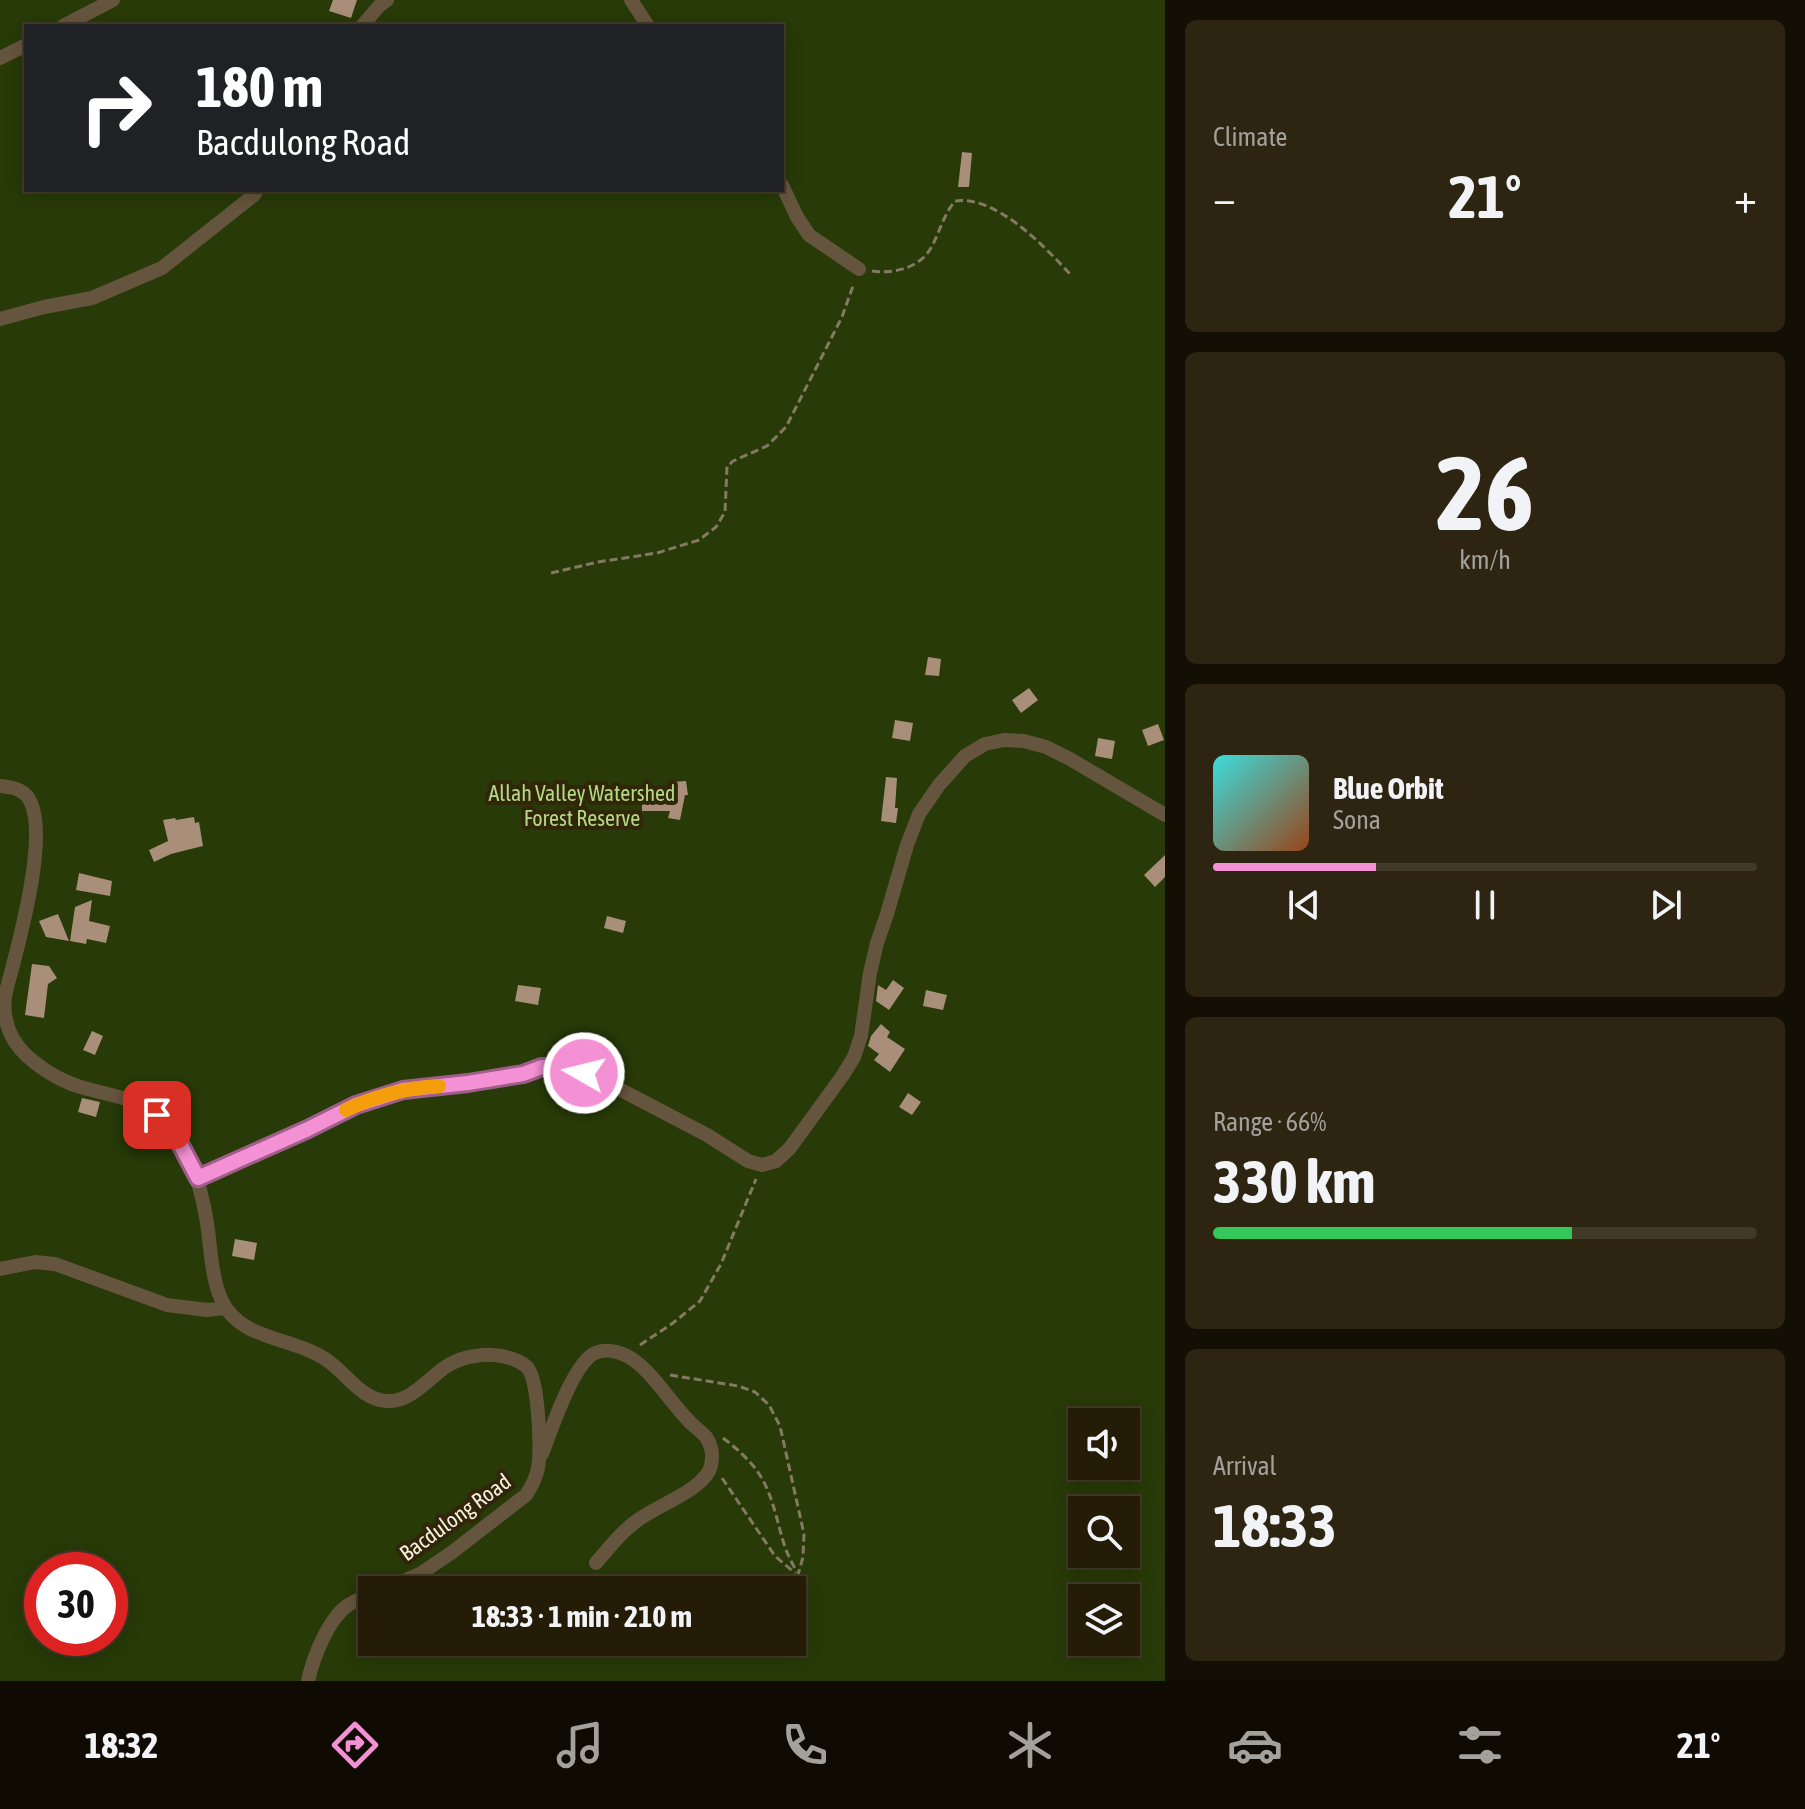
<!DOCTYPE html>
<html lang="en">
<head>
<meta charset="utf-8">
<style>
  :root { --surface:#251c08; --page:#2d2512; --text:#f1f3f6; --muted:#a3a19c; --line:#423a29; --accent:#f491d4 }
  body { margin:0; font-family:"Asap Condensed",sans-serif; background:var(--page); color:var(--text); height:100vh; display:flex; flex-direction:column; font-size:30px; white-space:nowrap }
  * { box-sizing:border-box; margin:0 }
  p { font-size:26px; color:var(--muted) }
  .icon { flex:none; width:44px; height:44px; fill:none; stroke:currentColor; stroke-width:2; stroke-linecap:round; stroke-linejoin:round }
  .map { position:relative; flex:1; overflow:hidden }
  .panel { display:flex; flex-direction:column; gap:20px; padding:20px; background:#140f04; width:640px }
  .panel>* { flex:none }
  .top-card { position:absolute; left:24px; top:24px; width:760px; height:168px; border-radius:0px; box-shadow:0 4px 20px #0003,0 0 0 2px var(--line); background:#202124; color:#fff; overflow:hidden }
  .fabs { position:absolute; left:1068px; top:1408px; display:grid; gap:16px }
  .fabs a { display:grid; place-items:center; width:72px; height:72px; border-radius:0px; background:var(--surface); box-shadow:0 4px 20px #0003,0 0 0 2px var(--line); font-size:40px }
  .speed { position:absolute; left:24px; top:1552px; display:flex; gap:16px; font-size:40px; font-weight:700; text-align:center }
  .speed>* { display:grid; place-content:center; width:104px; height:104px; border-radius:50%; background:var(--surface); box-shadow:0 4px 20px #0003,0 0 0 2px var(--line); line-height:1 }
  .speed .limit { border:12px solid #d22; background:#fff; color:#111 }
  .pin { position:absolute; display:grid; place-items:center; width:68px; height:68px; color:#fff; margin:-34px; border-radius:16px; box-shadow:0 4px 12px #0006 }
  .me { position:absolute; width:88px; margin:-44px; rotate:278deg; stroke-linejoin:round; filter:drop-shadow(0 0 6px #0008) }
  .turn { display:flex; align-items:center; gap:28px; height:168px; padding:0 40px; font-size:36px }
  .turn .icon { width:104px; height:104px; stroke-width:2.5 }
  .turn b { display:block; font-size:56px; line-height:68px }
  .big { font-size:60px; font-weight:700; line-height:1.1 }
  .panel .card { flex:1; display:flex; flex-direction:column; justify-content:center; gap:12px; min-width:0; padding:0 28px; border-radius:12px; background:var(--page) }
  .panel .dial { align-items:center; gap:0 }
  .dial b { font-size:104px; line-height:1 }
  .song { display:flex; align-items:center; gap:24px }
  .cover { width:96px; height:96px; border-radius:12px; background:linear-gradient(135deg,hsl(180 70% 55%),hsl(20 70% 35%)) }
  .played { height:8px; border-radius:4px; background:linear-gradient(90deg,var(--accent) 30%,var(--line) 30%) }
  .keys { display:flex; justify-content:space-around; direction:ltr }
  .heat { display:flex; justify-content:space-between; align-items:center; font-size:44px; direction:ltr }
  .charge { height:12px; border-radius:6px; background:linear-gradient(90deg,#34c759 66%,var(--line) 0) }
  .trip { position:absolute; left:358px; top:1576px; width:448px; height:80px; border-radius:0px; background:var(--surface); box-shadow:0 4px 20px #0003,0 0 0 2px var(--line); font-weight:700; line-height:80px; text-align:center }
  .menu { display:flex; height:128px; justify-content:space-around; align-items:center; background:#0f0b03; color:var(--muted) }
  .menu .icon { width:56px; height:56px }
  .menu .on { color:var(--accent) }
  .menu b { font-size:36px; color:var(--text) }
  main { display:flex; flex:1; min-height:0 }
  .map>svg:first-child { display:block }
</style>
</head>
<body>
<main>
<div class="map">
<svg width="1165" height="1681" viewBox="0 0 1165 1681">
  <rect width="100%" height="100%" fill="#31250a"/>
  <!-- green -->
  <path fill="#273a07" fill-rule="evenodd" d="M0,0H1165V1681H0ZM26,26H782V190H26ZM1082,1422H1126V1466H1082ZM1082,1510H1126V1554H1082ZM42,1570H110V1638H42ZM372,1590H792V1642H372ZM1082,1598H1126V1642H1082Z"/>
  <!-- building -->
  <path fill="#a98e79" d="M333,0H357L351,18L329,11Z
    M962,152L972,153L969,187H958Z
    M928,657L941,659L939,676L925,675Z
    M1029,688L1038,700L1021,713L1012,700Z
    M895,720L913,723L910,741L892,738Z
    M1158,724L1164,740L1148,746L1142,730Z
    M1098,738L1115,741L1112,759L1095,756Z
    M886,777L897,778L895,808H898L896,823L881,821Z
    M686,781L688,795H685L680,820L668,818L670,811H642V795H672L671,782Z
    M194,817L195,823L199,822L203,846L171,854L154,862L149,850L168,841L163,820L175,818L176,820Z
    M1165,855V877L1155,887L1144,875Z
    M79,873L112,881L110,896L76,890Z
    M92,900L89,921L110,926L106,943L87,939L86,944L70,941L75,907Z
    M58,914L69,941L46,937L39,921Z
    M607,916L626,921L623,933L604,928Z
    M32,964L49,966L57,978L48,984L44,1018L25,1015Z
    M893,980L904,988L889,1010L876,1001L878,985L886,990Z
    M518,985L541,988L538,1005L515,1001Z
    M926,990L947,995L943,1010L923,1006Z
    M881,1024L890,1032L887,1037L905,1049L890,1072L874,1060L879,1054L868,1046L871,1036Z
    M92,1031L103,1036L95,1055L83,1050Z
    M908,1093L921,1102L912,1115L899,1107Z
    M82,1098L100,1102L96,1117L78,1112Z
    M235,1239L257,1243L254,1260L232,1256Z"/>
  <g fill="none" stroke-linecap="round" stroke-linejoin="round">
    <!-- path -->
    <path stroke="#847963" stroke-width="3" stroke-dasharray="8 4" stroke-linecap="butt" d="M872,271C894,274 921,268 932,246C940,231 944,214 955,201C996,195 1044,246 1070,274
      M551,573L598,562L657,553L699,540L716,527L725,512L727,467L733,461L767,446L786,427L842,317L854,283
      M640,1345L673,1323L700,1301L721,1264L756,1179
      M670,1375L738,1386L755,1392L769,1405L780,1426L804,1534L803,1557L798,1575L800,1597
      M723,1438C735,1447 746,1457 755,1468C772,1490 776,1518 784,1544C787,1554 792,1563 797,1572
      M722,1478L775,1556L795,1573"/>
    <!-- minor -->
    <path stroke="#66553e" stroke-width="14" d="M631,0L648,26
      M63,26L113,0
      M362,26L379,6L387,0
      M0,58L26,45
      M782,185L797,217L809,235L859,269
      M0,319L44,307L92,298L162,268L254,195L257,190
      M0,786C10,787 20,788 27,796C50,825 23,926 14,961C10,979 2,997 5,1014C7,1031 15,1045 27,1056C44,1071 62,1082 84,1088C109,1095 137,1098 157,1116C188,1143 201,1183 207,1223C211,1249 211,1275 221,1299C240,1342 294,1336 328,1361C347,1374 361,1399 386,1401C411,1403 428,1378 447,1366C455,1361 466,1357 476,1356C491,1353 515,1356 527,1367C539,1380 541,1450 538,1468C536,1478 532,1486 526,1495L451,1553L420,1574L383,1590
      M198,1178L308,1129L356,1105L381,1096L403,1090L468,1083L523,1074L542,1067H563L584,1073L621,1090L707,1135L748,1161L762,1165L776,1161L790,1148L843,1075L854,1057L861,1036L870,973L877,943L887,914L907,845L919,814L939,785L965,756L985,744L1004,740L1024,741L1046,747L1070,759L1165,815
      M0,1269L35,1262L55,1264L167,1305L207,1310L225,1308
      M542,1454C551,1431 573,1363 595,1353C604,1349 616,1351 625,1355C647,1364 670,1402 688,1420C693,1426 701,1431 706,1437C708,1440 710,1444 711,1448C713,1455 712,1465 709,1471C696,1494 654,1506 634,1523C619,1534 608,1549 596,1563
      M308,1681C313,1658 328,1619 348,1605C355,1601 364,1597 372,1594"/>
  </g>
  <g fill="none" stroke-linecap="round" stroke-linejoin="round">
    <!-- route casing -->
    <g stroke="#9f5e8a" stroke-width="20">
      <path id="route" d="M157,1115L178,1140L198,1178L308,1129L356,1105L403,1090L468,1083L523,1074L542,1067H563L584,1073"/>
    </g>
    <!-- route -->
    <use href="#route" stroke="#f491d4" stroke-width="14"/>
    <!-- slow -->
    <path stroke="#f59e0b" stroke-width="14" d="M346,1110C375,1096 407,1088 439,1086"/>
  </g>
  <g text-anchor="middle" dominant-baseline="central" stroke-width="8" stroke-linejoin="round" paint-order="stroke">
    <!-- park labels -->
    <g font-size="22" fill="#b2da83" stroke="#31250a">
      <text x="582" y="793">Allah Valley Watershed<tspan x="582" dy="25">Forest Reserve</tspan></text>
    </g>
    <!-- street labels -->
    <g font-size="22" fill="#f9f1e1" stroke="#31250a">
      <text transform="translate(455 1517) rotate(-36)">Bacdulong Road</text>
    </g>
  </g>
</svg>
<div class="fabs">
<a><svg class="icon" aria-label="sound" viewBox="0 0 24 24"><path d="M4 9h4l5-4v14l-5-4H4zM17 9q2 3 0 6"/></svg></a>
<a><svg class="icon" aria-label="search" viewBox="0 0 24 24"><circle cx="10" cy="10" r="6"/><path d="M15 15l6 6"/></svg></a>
<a><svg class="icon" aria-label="layers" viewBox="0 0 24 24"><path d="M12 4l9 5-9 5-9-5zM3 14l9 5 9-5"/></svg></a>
</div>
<div class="speed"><div class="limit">30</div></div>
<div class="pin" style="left:157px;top:1115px;background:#d93025"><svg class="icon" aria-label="arrive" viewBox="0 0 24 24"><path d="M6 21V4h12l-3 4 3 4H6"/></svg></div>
<svg class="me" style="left:584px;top:1073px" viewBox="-20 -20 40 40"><circle r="17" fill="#f491d4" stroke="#fff" stroke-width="3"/><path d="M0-11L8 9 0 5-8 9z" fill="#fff"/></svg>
<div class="trip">18:33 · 1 min · 210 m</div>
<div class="top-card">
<div class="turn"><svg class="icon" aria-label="right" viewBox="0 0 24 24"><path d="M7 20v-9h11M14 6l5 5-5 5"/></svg><div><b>180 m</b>Bacdulong Road</div></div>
</div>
</div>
<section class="panel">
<div class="card"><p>Climate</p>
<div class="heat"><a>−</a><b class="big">21°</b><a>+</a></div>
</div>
<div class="card dial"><b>26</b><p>km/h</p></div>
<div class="card">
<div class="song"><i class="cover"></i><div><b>Blue Orbit</b><p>Sona</p></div></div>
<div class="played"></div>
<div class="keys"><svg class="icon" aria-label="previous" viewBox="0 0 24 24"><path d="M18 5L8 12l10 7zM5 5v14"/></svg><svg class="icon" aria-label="pause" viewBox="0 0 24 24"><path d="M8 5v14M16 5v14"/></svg><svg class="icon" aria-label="next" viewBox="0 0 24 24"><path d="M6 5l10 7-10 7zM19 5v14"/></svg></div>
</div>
<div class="card"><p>Range · 66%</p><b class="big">330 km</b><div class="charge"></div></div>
<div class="card"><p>Arrival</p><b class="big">18:33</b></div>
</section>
</main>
<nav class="menu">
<b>18:32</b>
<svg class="icon on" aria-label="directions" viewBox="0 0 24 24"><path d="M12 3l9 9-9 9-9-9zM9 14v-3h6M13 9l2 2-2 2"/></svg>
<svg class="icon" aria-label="music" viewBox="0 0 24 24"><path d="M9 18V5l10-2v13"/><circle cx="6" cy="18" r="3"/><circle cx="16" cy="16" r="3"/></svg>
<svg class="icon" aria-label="phone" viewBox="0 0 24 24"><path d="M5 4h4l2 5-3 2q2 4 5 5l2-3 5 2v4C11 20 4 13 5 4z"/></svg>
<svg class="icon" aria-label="climate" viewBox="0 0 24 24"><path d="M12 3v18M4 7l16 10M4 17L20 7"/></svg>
<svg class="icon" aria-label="car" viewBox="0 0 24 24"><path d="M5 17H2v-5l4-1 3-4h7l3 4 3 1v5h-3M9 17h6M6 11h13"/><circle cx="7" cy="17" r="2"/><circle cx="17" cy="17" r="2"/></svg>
<svg class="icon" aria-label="filters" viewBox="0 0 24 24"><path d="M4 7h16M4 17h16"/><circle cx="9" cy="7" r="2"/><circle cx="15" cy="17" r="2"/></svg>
<b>21°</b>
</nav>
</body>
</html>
